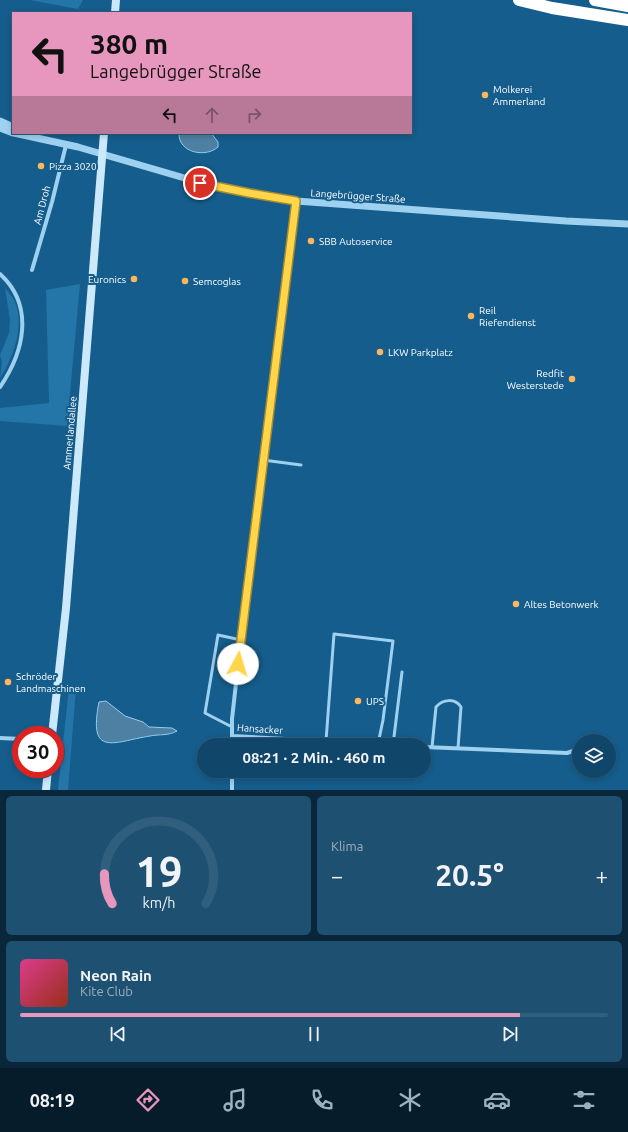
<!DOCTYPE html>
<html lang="de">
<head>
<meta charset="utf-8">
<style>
  :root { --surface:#104669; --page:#1e5071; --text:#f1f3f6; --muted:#9cb1c0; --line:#305e7d; --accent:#e797bd }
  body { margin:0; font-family:Ubuntu,sans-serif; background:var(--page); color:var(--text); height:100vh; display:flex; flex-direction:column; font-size:15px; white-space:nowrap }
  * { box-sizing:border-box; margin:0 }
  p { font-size:13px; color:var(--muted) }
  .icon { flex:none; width:22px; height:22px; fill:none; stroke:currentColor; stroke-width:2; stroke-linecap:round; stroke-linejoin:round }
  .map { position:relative; height:790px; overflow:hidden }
  .side { display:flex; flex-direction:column; gap:6px; padding:6px; background:#09263a; flex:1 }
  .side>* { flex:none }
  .hud { position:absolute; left:12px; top:12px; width:400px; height:122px; border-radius:0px; box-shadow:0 2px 6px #0003,0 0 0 1px var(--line); background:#e797bd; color:#111; overflow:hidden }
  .controls { position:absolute; left:572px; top:734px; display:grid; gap:8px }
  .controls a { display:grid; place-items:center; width:44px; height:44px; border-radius:50%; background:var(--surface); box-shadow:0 2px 6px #0003,0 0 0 1px var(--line); font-size:20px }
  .speed { position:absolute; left:12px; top:726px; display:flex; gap:8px; font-size:20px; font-weight:700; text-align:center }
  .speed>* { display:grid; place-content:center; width:52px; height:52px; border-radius:50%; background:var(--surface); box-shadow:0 2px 6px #0003,0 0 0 1px var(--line); line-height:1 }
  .speed .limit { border:6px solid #d22; background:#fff; color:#111 }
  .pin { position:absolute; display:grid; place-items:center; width:34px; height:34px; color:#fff; margin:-17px; border:2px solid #fff; border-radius:50%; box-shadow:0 1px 4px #0007 }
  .me { position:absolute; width:44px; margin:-22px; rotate:6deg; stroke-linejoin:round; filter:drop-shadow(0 0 3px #0008) }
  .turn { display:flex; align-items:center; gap:14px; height:84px; padding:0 12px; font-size:18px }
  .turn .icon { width:52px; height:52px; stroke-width:2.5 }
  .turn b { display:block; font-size:28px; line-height:34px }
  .lanes { display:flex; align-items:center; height:38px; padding:0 12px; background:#0003; justify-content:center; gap:20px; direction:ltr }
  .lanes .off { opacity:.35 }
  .big { font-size:30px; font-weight:600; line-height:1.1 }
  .side .tile { flex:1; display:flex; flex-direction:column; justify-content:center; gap:6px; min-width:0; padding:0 14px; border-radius:6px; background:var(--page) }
  .side .dial { align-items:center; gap:0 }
  .dial svg { height:104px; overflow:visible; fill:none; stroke:var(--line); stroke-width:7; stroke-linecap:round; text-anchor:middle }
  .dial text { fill:var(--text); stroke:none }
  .song { display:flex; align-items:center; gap:12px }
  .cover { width:48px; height:48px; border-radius:6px; background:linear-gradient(135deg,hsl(330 70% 55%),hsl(10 70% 35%)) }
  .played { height:4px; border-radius:2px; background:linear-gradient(90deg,var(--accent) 85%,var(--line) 85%) }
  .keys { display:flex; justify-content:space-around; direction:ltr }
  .heat { display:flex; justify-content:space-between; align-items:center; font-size:22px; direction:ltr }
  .side .tiles { flex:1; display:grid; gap:6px; grid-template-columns:1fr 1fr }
  .tile:last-child { grid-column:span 2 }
  .trip { position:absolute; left:197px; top:738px; width:234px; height:40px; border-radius:20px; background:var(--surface); box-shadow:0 2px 6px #0003,0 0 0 1px var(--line); font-weight:600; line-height:40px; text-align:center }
  .menu { display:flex; height:64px; justify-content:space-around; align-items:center; background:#061c2a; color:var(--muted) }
  .menu .icon { width:28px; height:28px }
  .menu .on { color:var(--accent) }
  .menu b { font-size:18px; color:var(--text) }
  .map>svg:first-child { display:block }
</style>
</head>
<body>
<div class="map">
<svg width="628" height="790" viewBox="0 0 628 790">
  <rect width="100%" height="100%" fill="#155d8c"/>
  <!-- green -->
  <path fill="#2476a9" d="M30,0H83L78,9Z
    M80,284L67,426L0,421V408L49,403L46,290Z
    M5,288C8,292 12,296 14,300C26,324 13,358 0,378L2,362L0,355L9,333L10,320Z
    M69,687L76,688L68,790H58Z"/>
  <!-- water -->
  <path fill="#4d80a3" stroke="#90cef3" d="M179,133H211L218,142V147C206,158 178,153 179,133Z
    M106,701L125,716L143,722L149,727L172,728L177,731C168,736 160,734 150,736C113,742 88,758 99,702Z"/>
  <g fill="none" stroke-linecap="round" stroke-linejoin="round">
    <!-- service -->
    <path stroke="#9ed0f0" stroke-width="3" d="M263,460L301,465
      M232,727L205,713L218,635L241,640
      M326,741L334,634L393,641L383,720L378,744
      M393,745L402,672
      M432,747L436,707C443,699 455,698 461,707L458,748"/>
    <!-- minor -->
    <path stroke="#9ed0f0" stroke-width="4" d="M296,201L243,621L232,719V736L393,745
      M32,270L52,202L66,145
      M0,274C35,306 24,352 0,387
      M232,736V745
      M0,738L21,739
      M424,747L567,753L579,749
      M232,771V790"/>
    <!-- tertiary -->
    <path stroke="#9ed0f0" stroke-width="7" d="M0,121L13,127
      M0,128L13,133
      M14,133L78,147L212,186L296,201L566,221L628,224"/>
    <!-- secondary -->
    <path stroke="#cce8fb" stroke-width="8" d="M115,13L116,0
      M52,735L66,608L104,133
      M46,790L48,769"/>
    <!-- motorway -->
    <path stroke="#fff" stroke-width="12" d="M519,0L552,8L628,20
      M595,0L628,6"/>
  </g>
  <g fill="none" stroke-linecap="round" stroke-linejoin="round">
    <!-- route casing -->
    <g stroke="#a68a30" stroke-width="10">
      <path id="route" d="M200,183L249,193L296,201L238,664"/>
    </g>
    <!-- route -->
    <use href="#route" stroke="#ffd54a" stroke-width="7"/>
  </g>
  <!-- markers -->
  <g fill="#ffb65d" stroke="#155d8c" stroke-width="1.5">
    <circle cx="485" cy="95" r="4"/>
    <circle cx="41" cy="166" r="4"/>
    <circle cx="311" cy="241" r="4"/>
    <circle cx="134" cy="279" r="4"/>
    <circle cx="185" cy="281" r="4"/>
    <circle cx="471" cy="316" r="4"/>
    <circle cx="380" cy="352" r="4"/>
    <circle cx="572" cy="379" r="4"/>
    <circle cx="516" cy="604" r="4"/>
    <circle cx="8" cy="682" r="4"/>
    <circle cx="358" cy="701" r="4"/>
  </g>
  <g text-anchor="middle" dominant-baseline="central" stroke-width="4" stroke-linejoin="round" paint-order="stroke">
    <!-- poi labels -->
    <g font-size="10" fill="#fff" stroke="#155d8c" text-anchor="start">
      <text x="493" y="89">Molkerei<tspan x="493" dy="12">Ammerland</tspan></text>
      <text x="49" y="166">Pizza 3020</text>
      <text x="319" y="241">SBB Autoservice</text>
      <text x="126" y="279" text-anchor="end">Euronics</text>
      <text x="193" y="281">Semcoglas</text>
      <text x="479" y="310">Reil<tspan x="479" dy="12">Riefendienst</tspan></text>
      <text x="388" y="352">LKW Parkplatz</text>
      <text x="564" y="373" text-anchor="end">Redfit<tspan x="564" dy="12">Westerstede</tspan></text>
      <text x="524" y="604">Altes Betonwerk</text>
      <text x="16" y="676">Schröder<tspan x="16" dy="12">Landmaschinen</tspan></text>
      <text x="366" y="701">UPS</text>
    </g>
    <!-- street labels -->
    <g font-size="10" fill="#fff" stroke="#155d8c">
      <text transform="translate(358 196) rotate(4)">Langebrügger Straße</text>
      <text transform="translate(42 205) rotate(-75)">Am Droh</text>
      <text transform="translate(70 433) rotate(-85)">Ammerlandallee</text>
      <text transform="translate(260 729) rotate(4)">Hansacker</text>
    </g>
  </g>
</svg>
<div class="controls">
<a><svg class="icon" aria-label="layers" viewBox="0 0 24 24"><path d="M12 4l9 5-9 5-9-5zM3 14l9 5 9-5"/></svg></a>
</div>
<div class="speed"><div class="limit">30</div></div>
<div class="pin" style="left:200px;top:183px;background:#d93025"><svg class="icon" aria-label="arrive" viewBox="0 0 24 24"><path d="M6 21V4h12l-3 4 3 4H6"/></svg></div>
<svg class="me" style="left:238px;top:664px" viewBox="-20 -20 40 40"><circle r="19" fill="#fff"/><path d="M0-13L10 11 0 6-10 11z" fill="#ffd54a"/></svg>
<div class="trip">08:21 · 2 Min. · 460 m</div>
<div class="hud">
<div class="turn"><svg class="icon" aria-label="left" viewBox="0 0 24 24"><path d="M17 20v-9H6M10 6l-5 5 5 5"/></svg><div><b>380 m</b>Langebrügger Straße</div></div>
<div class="lanes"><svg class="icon" aria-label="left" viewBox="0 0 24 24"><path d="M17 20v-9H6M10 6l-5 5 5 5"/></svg><svg class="icon off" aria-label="ahead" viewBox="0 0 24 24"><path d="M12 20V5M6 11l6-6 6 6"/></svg><svg class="icon off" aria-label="right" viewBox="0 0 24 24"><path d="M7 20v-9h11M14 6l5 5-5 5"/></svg></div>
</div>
</div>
<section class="side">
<div class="tiles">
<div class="tile dial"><svg viewBox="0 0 100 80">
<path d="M14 69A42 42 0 1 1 86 69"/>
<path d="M14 69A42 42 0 0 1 8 46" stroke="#e797bd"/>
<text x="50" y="56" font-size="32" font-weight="700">19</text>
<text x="50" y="72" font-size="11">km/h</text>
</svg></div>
<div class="tile"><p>Klima</p>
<div class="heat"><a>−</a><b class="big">20.5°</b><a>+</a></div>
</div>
<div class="tile">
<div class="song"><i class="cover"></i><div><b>Neon Rain</b><p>Kite Club</p></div></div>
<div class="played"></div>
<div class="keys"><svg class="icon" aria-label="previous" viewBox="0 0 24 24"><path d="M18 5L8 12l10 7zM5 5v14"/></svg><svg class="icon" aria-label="pause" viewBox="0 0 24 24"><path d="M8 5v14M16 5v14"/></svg><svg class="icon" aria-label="next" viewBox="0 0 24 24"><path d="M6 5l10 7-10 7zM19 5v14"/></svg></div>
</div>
</div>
</section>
<nav class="menu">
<b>08:19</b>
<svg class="icon on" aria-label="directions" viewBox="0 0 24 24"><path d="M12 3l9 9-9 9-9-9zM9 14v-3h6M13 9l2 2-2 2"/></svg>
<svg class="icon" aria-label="music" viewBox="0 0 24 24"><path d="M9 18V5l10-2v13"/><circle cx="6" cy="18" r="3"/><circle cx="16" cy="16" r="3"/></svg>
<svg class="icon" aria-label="phone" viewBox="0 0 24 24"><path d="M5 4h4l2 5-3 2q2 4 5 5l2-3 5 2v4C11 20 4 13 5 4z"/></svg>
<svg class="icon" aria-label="climate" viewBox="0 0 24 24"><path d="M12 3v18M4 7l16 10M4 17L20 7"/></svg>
<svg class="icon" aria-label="car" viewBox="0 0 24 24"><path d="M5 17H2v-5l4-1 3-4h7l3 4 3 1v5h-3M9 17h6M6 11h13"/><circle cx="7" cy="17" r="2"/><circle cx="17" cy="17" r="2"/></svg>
<svg class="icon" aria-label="filters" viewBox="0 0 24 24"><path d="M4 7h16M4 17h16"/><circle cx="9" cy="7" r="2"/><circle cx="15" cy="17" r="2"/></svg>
</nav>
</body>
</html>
